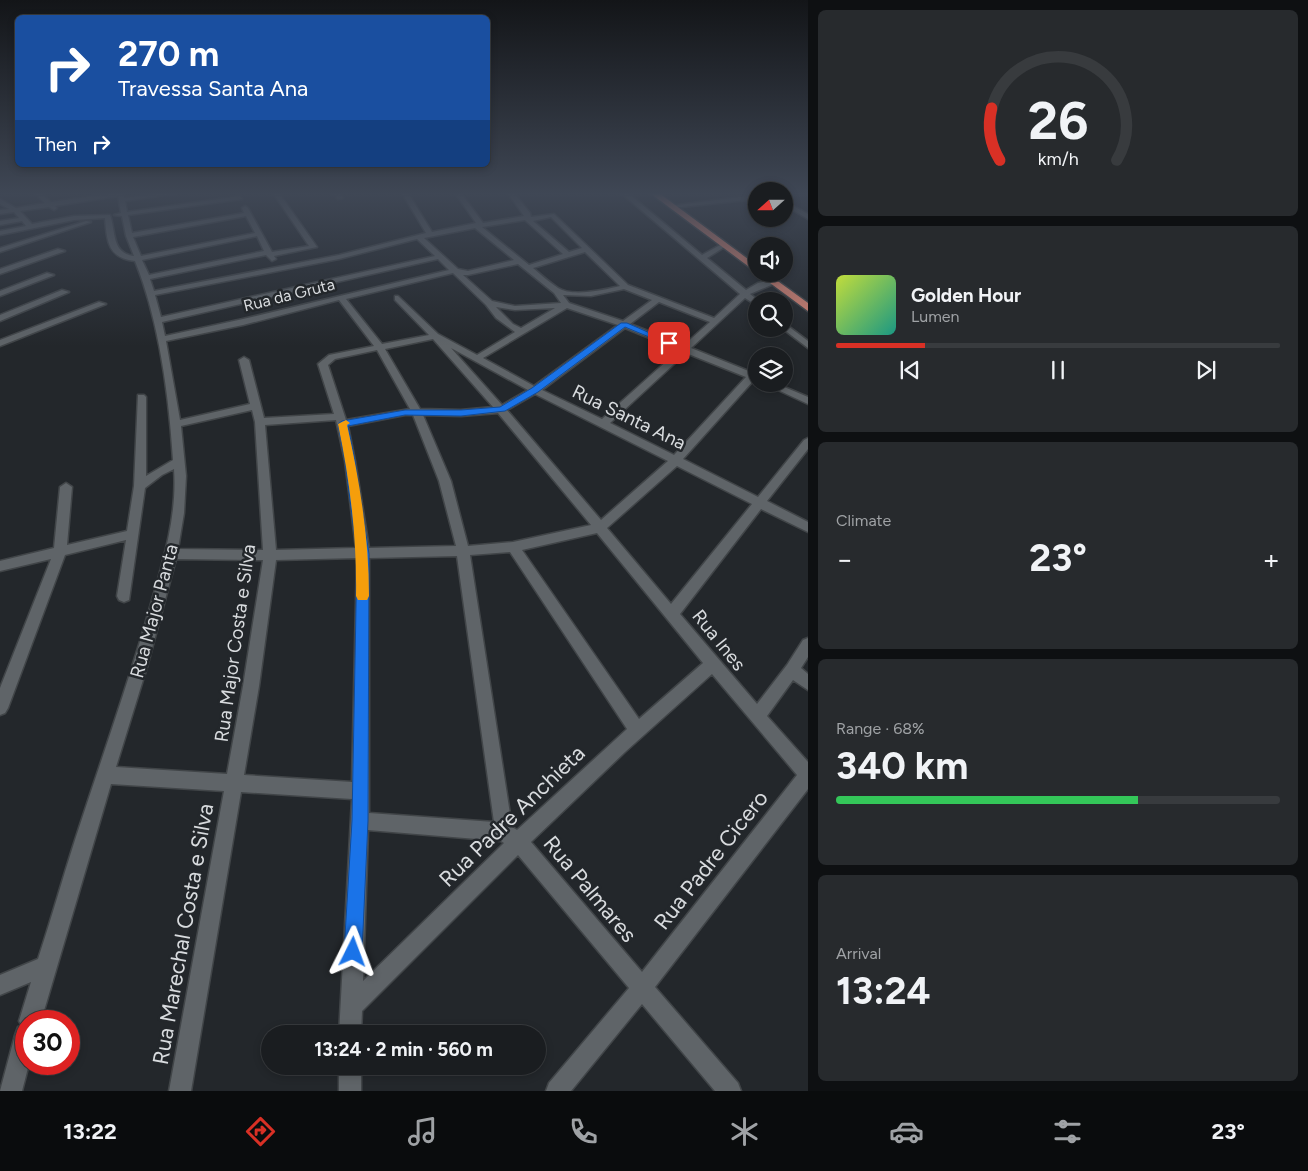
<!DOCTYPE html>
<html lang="en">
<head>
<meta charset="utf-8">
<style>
  :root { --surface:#1a1d20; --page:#272a2d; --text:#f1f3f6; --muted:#9fa2a5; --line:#383b3e; --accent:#d93025 }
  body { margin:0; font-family:Figtree,sans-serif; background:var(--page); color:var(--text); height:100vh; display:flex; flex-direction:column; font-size:19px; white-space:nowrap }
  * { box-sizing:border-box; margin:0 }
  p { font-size:16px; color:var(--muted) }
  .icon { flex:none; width:28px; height:28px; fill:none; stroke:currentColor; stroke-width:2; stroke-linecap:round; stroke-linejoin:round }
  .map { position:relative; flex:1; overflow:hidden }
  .sheet { display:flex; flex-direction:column; gap:10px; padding:10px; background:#0e1012; width:500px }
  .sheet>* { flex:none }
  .top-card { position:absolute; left:15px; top:15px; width:475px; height:152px; border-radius:8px; box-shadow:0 2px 8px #0003,0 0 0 1px var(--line); background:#1a4fa0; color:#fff; overflow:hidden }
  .needle { width:32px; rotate:249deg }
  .buttons { position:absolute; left:748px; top:182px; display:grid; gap:10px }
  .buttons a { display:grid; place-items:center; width:45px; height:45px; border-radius:50%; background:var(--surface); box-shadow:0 2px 8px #0003,0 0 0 1px var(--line); font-size:25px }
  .speed { position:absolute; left:15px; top:1010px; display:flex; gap:10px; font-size:25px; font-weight:700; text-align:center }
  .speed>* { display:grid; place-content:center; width:65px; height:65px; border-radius:50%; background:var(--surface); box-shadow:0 2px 8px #0003,0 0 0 1px var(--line); line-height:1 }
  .speed .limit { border:8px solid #d22; background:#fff; color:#111 }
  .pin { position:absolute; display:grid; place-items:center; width:42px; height:42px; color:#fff; margin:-21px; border-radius:10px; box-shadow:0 2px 8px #0006 }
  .me { position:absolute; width:55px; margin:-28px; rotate:3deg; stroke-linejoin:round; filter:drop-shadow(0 0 4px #0008) }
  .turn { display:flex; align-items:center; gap:18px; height:105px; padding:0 20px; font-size:22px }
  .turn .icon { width:65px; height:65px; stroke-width:2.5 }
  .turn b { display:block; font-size:35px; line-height:42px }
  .then { display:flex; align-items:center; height:48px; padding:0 20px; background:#0003; gap:10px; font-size:19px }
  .big { font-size:38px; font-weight:700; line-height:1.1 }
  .sheet .tile { flex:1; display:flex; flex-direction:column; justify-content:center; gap:8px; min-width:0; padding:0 18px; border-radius:8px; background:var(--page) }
  .sheet .dial { align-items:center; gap:0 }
  .dial svg { height:130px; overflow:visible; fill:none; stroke:var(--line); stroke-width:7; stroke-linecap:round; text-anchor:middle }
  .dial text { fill:var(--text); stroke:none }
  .song { display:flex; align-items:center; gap:15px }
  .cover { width:60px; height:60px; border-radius:8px; background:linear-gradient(135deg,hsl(70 70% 55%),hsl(170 70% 35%)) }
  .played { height:5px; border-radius:2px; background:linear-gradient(90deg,var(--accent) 20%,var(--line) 20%) }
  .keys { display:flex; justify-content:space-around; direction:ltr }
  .heat { display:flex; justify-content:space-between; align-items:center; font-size:28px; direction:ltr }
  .charge { height:8px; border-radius:4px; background:linear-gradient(90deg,#34c759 68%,var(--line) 0) }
  .trip { position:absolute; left:261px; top:1025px; width:285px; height:50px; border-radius:25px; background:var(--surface); box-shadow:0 2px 8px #0003,0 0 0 1px var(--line); font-weight:700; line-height:50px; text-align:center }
  .dock { display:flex; height:80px; justify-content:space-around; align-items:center; background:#0a0c0d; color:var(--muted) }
  .dock .icon { width:35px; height:35px }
  .dock .on { color:var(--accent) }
  .dock b { font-size:22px; color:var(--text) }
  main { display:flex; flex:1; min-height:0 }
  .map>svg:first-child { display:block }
</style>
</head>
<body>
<main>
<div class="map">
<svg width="808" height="1091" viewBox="0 0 808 1091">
  <rect width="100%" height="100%" fill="#23272b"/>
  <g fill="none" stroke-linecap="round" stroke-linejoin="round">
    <!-- minor casing -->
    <g stroke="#414548" stroke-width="3">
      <path id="minor" d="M34,193H41L51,202L114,193H123L124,198L160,193H178L125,201L127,212L240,196L242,199L128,215L132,233L244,213L242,208L245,206L248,208L272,252L309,246L273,193H279L317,247L274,256L276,259L272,261L266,255L150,279L154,291L339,255L426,233L402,193H408L432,232L476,223L455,193H461L483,223L524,216L508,193H514L530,213L531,217L554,214L628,285L714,318L740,294L621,193H628L702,255L722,244H726V246L707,258L746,290L758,283L776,279V283L750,294L759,301H756V305L745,298L691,348L756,374V381L754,380L683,459L758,497L804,440L808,438V449L767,501L808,522V532L761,509L680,614L757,704L787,665L803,640L808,638V657L801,668L808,674V690L793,680L767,716L808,762V789L655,987L738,1083L741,1091H715L642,1004L571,1091H546L549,1083L629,988L518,855L362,1011L361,1034H339L352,799L241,792L191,1091H169L224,791L111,784L41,1021H26V1064H29L22,1091H0L15,1035L18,1027L22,1026L19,1021L31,982L0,995V975L38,959C51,920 62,880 75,840C98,769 123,699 144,628C158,577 178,523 174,469L162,475L145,488L129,600L124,602L119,600L117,596L126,540L65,555L8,708L5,713L0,715V688L51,559L0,571V561L54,548L60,487L66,483L72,487L67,545L127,531L134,486L138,395H144L146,397V476L173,460C169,396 159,320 135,261C108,258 107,242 105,218L74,220L0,235V231L26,226L22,221L0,225V221L19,218L14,212L0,214V210L9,209L0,204V199L16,208L45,203ZM118,196L121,213L114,215L122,216L126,236L134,256C111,253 116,231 110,215L74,216L32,224L20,211L49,207L54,210L57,208L55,206ZM246,216L255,233L141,256L133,237ZM551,217L582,248L569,252L533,221ZM525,220L526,221L563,254L529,265L482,227ZM475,228L514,260L468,271L458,269L424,238ZM257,236L264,251L149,275L142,260ZM417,239L435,256L161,317L155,295L339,259ZM585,252L620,286C604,290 572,297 558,288C549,282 541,275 533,268ZM438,259L449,270L243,319L165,336L162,322ZM518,264L554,293L561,303L515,306L492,301L463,275H468ZM453,273L486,305L496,318L515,332L477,355L438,334L398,296H395V300L429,335L382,344L346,299ZM624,289L652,300L623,321L569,303L563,295L591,296ZM339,300L374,346L329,355L318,364L334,414L264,418L249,360L244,357L239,360L250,404L180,420L166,341L243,325ZM659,302L710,322L684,345L630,324ZM496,307L515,310L555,308L521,328L513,324ZM567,308L618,325L534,386L483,358ZM625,328L679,350L602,419L542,390ZM433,339L493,407L461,410L420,409L385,349ZM451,348L528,390L502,405ZM377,350L410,409L346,420L328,365L335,359ZM686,353L746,377L674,455L610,423ZM535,394L668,461L601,520L507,410ZM252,410L255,422L263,550L178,549L184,513L186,476L181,426ZM498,413L591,525L513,542L468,546L451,481L423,415L461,416ZM405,415H413L439,481L456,546L369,548L355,461L348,426ZM336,420L345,461L356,548L276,550L265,425ZM677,466L752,504L671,604L607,528ZM597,533L703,663L639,719L522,550ZM510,552L627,729L517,830L512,827L470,555ZM457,556L494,822L369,813V558ZM357,558L352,782L244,775L259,686L276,560ZM176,559L263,560L243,686L227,774L116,767L147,667ZM712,674L797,775L642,972L531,842L625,752ZM368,830L501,841L504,843L363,981Z
        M333,193H339L343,198L338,199Z
        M756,195V199L672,208L669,206Z
        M784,201L808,214V219L784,205Z
        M86,221L91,222L0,252V248Z
        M58,249L65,251L0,274V269Z
        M47,273L54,275L0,296V291Z
        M62,290L69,292L0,321V315Z
        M99,302L106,304L0,346V340Z
        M784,323L808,341V348L783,329Z
        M765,384H777L808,397V404Z
        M339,1066H361V1091H339Z"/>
    </g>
    <!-- highway casing -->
    <g stroke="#414548" stroke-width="3">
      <path id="highway" d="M650,193H659L756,265V272Z
        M758,274H768L808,303V311Z"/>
    </g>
    <!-- minor -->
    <use href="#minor" fill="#5f6468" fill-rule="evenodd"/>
    <!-- highway -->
    <use href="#highway" fill="#de8675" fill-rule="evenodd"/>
  </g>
  <!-- sky -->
  <linearGradient id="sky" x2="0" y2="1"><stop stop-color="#131518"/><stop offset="0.56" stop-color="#3f4755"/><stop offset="1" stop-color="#3f4755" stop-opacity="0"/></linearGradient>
  <rect width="808" height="346" fill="url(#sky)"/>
  <!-- route -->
  <path fill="#1a73e8" stroke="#114b97" d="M621,323H627L673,343L666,344L625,327L538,392L505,411L461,416L405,415L348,426L355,461L369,554L368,821L362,952L360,959L353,961L347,959L344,952L352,821L357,554L345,461L338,424L342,421L405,410H461L500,407L532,388Z"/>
  <!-- slow -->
  <path fill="#f59e0b" d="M346,420L350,423L347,425C360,482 369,539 369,596L367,600H358L356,596C357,538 350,481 338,424Z"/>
  <g text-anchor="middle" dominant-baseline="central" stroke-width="5" stroke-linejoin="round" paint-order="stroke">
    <!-- far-street labels -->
    <g font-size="16" fill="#d8dbde" stroke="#23272b">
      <text transform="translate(289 295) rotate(-14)">Rua da Gruta</text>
    </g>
    <!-- street labels -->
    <g font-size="19" fill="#d8dbde" stroke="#23272b">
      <text transform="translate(629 417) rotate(26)">Rua Santa Ana</text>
      <text transform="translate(154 611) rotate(-75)">Rua Major Panta</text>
      <text transform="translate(719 640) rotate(51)">Rua Ines</text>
      <text transform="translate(235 643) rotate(-82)">Rua Major Costa e Silva</text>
    </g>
    <!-- near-street labels -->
    <g font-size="22" fill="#d8dbde" stroke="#23272b">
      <text transform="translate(512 816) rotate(-44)">Rua Padre Anchieta</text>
      <text transform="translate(711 860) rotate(-52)">Rua Padre Cicero</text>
      <text transform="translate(590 889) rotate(50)">Rua Palmares</text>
      <text transform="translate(183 934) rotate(-80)">Rua Marechal Costa e Silva</text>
    </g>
  </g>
</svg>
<div class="buttons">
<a><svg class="needle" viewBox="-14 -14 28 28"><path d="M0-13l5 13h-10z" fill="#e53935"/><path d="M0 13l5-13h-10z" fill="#9fa2a5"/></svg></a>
<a><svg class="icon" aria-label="sound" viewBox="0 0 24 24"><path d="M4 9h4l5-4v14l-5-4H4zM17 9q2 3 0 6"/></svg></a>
<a><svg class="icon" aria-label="search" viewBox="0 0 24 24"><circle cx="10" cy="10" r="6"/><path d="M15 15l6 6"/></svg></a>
<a><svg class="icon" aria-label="layers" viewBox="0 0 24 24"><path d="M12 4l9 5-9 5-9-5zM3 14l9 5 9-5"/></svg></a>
</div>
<div class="speed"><div class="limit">30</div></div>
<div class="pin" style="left:669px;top:343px;background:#d93025"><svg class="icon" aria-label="arrive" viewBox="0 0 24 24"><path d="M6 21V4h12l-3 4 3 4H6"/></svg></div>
<svg class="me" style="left:353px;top:952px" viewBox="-20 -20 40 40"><path d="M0-17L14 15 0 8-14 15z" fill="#1a73e8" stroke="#fff" stroke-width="4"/></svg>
<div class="trip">13:24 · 2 min · 560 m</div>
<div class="top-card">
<div class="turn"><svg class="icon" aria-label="right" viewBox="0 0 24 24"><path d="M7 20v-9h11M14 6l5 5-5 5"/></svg><div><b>270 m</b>Travessa Santa Ana</div></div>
<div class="then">Then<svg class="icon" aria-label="right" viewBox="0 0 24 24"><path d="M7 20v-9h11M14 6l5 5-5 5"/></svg></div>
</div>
</div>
<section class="sheet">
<div class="tile dial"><svg viewBox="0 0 100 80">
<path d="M14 69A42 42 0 1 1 86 69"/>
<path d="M14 69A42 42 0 0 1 9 37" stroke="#d93025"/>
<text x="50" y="56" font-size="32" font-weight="700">26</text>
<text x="50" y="72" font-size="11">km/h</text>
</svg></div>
<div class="tile">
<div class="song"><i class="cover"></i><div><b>Golden Hour</b><p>Lumen</p></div></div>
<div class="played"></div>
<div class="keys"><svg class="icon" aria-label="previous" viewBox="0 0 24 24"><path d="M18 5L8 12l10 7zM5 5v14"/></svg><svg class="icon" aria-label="pause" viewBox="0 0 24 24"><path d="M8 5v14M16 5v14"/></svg><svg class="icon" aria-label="next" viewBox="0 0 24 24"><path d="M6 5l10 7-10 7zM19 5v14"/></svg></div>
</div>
<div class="tile"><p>Climate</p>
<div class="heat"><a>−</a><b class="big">23°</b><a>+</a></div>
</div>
<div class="tile"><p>Range · 68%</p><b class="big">340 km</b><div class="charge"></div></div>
<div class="tile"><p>Arrival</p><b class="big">13:24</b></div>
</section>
</main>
<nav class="dock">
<b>13:22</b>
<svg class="icon on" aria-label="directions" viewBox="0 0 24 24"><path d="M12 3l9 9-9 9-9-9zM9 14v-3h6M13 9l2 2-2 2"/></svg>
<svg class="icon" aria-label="music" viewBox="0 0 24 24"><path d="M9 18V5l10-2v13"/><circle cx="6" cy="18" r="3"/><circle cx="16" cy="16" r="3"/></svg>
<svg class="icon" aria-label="phone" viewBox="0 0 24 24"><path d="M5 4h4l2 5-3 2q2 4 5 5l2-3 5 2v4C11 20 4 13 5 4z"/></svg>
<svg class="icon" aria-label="climate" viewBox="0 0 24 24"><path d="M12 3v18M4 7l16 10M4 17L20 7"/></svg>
<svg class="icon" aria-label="car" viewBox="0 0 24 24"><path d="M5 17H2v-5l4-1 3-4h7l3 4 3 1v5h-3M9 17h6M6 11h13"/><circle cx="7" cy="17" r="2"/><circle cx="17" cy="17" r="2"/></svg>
<svg class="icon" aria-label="filters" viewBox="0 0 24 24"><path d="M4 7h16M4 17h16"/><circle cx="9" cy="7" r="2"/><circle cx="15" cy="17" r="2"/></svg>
<b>23°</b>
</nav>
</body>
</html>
